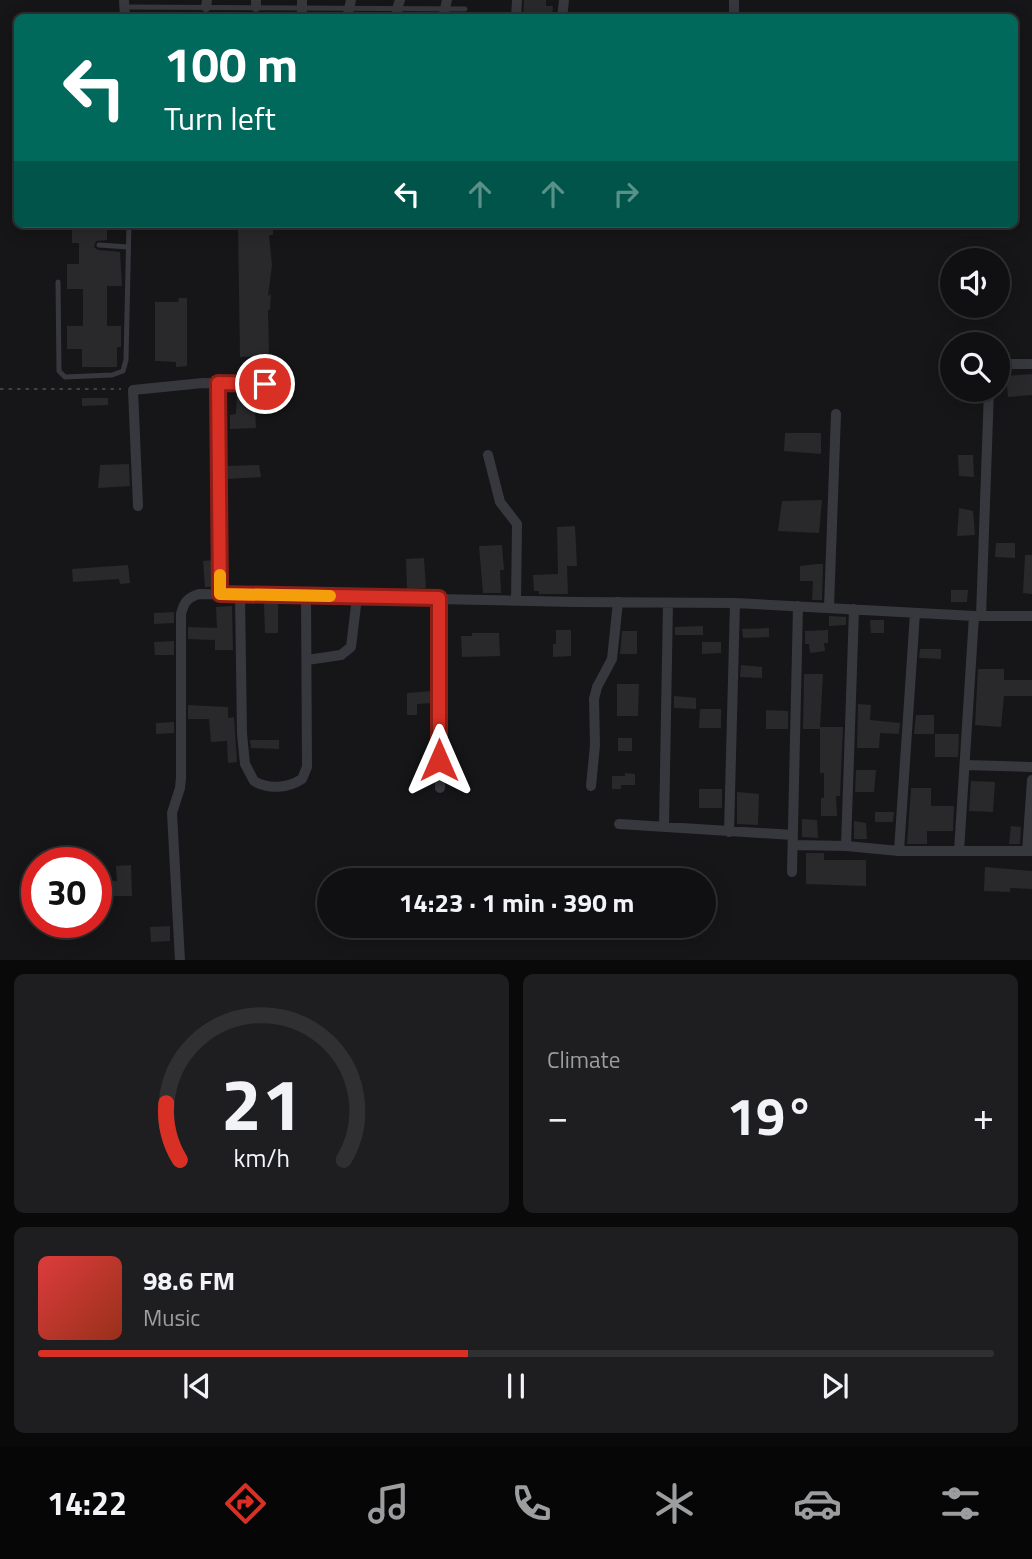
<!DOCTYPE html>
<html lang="en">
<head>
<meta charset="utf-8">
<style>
  :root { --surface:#101012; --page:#1e1e20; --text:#f1f3f6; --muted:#9c9d9f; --line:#303032; --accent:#d93025 }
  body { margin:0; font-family:"Titillium Web",sans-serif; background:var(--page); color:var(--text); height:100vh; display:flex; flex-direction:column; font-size:26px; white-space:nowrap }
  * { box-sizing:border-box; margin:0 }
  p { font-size:23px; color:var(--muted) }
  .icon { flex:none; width:38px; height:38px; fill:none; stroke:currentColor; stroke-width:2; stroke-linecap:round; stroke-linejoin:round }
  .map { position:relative; height:960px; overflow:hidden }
  .details { display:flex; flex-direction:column; gap:14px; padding:14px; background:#09090a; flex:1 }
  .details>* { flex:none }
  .top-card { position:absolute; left:14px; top:14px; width:1004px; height:214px; border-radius:10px; box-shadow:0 4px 18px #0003,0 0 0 2px var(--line); background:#00695c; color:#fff; overflow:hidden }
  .controls { position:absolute; left:940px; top:248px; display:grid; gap:14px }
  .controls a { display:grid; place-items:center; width:70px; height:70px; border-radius:50%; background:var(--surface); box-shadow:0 4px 18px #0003,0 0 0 2px var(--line); font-size:35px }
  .speed { position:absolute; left:21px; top:847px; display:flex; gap:14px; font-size:35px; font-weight:700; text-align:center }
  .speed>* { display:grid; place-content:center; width:91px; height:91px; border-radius:50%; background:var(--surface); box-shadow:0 4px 18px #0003,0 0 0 2px var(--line); line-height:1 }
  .speed .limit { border:10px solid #d22; background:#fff; color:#111 }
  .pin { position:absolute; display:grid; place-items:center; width:60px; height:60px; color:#fff; margin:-30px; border:4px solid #fff; border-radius:50%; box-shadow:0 2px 7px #0007 }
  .me { position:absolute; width:77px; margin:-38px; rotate:0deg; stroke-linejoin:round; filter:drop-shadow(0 0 5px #0008) }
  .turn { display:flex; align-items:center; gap:24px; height:147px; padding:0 35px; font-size:32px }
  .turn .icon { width:91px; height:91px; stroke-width:2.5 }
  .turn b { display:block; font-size:49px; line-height:60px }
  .lanes { display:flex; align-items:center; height:66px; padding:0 35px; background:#0003; justify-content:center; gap:35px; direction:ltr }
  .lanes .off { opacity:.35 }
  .big { font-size:52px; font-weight:700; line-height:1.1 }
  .details .widget { flex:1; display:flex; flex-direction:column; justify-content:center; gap:10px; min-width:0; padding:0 24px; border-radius:10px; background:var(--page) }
  .details .dial { align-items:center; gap:0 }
  .dial svg { height:182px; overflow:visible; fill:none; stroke:var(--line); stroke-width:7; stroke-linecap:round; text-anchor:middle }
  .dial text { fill:var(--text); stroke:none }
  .song { display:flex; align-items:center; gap:21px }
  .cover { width:84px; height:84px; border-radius:10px; background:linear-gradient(135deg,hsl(0 70% 55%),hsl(10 70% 35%)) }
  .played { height:7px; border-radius:4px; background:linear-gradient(90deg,var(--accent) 45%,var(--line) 45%) }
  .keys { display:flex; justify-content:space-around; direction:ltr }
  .heat { display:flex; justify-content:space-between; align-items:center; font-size:38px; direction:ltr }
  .details .tiles { flex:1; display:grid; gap:14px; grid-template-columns:1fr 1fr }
  .widget:last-child { grid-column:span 2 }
  .trip { position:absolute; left:317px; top:868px; width:399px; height:70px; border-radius:35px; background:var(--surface); box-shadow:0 4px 18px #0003,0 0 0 2px var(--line); font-weight:700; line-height:70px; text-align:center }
  .menu { display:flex; height:112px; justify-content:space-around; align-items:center; background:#060607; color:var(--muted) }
  .menu .icon { width:49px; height:49px }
  .menu .selected { color:var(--accent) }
  .menu b { font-size:32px; color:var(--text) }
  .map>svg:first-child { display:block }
</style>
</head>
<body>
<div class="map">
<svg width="1032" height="961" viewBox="0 0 1032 961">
  <rect width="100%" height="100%" fill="#161618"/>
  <!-- building -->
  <path fill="#29292c" d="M524,0H546V6H553L552,16L523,18Z
    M72,224H107V240L96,241L94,247L98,250L120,252L122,286H107V326H121V347H117V367H82V349H67V326H83V289H67V264H79V243H72Z
    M238,224H273V235H269L272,265L268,296L271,294L270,310H268L269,355L240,357Z
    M179,298H187V366L176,367V362L155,361V302H178Z
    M1032,374V395L1008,397L1006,376Z
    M237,392H254L256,428L230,429V415L236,414Z
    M82,398H108V405L82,406Z
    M785,433H821V454L784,451Z
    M958,455H973L974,477L959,476Z
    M129,464L130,486L98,488L100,465Z
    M259,465L261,477L227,479V466Z
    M822,500L819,533L778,531L782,501Z
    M959,508L973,511L975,535L957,536Z
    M575,526L577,566H567L568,594H539V591H534L533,575L558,574L557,527Z
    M996,543H1015V558L995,557Z
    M502,545L504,570H500L501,593H483L479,546Z
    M1025,555H1032V594L1023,593Z
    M424,558L426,588L407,589L406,559Z
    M213,560V587H205L203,561Z
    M817,564H823L822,600H812L813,581H800V566Z
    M128,565L130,583L120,584L119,579L73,582L72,569Z
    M951,590H968L967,602H951Z
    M264,603H278V633H265Z
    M232,606L233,650H215V640L188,639V627L217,628L216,607Z
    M174,612V623L154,624V613Z
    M829,616L846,617V625L829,626Z
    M870,620H884V633H871Z
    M703,626V635H675V627Z
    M769,628V637L743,638L742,629Z
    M556,630H571V656L553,657V644H556Z
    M828,630V643H824L825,651L810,653L809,644H805V631Z
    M622,631H637V654H620Z
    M472,633H499L500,656L462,657L461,636H472Z
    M174,641V655H155L154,642Z
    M702,642H721V653L702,654Z
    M920,649H941V659L919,658Z
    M741,665L762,667V678L740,677Z
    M978,669H1004V680H1032V696H1004L1001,727L975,725Z
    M804,674H823L820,727H843L840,796H836L837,816H821V798H824V773H820V729H803Z
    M617,684H639L638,716H617Z
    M432,691V703L417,704V715H407V693Z
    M674,696L696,698V709L674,708Z
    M858,704L871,705L870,720L900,723L899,734L880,733L879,748H857Z
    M188,705L228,707V718L234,717L237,762L228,763L227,741L211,742L209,719H188Z
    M700,709H721V728H699Z
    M766,710L788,711V729H766Z
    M916,715H934V734H914Z
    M174,722V733L156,734V723Z
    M935,734H959L958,757H935Z
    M618,738H632V751H618Z
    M250,740H279V749L251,748Z
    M856,770H876L874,792H855Z
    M625,773L635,774V785H621V789H612V776H625Z
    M971,781L995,782L993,812L969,811Z
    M911,788H931V806H954L953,831H927V844H907Z
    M699,789H722V808H699Z
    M737,792L759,794L758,825L737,824Z
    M875,812H894L893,822H875Z
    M802,819L817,820L818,838L802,837Z
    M854,821L866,823L867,839H854Z
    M1011,826L1021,827L1020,844H1009Z
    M806,853H824V860H866V886L806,884Z
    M131,865L132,896H101V881H117L116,866Z
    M985,867L1032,871V889L1010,888V892L984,891Z
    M170,926V941L151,942L150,927Z"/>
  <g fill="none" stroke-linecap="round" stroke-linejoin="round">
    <!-- path -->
    <path stroke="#3d3f44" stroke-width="2" stroke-dasharray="3.5 5" stroke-linecap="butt" d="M0,389H121"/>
    <!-- lane -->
    <path stroke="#37383d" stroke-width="5" d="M125,7L465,9
      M99,245L128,247
      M58,282L59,371L65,377L112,375L123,371L126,360L129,224"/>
    <!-- street -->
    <path stroke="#37383d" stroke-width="10" d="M124,0L125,18
      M256,0V7
      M206,7L207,0
      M302,18V0
      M347,18L351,0
      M398,18L397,9L400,0
      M443,18L447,0
      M516,18L517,0
      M562,18L564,0
      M734,18V0
      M998,364H1032
      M218,383L221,594
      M488,455L500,502L517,524L516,600
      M138,506L133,390L203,383L289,385
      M240,595L242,734L245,764L254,781C269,790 288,788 302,779L307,767L306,596
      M439,598L440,788
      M829,607L836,414
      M981,616L989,390
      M307,660L341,655L351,647L357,597
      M965,765L1032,767
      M591,786L595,745L594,699L597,687L612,659L618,602
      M619,824L793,835
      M664,827L668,603
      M729,832L735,603
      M793,845L846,846L899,851H1032
      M846,846L854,609
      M899,851L915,613
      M959,851L974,616
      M1027,851L1032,780
      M792,872L798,606
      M180,961L172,813L180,788L181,778V614C184,602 187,598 199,594L575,602L735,603L974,616H1032"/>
  </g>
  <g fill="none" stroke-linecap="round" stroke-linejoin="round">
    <!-- route casing -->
    <g stroke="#8d1f18" stroke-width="18">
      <path id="route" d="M265,384L218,383L220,594L439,598V760"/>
    </g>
    <!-- route -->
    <use href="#route" stroke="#d93025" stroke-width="12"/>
    <!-- slow -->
    <path stroke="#f59e0b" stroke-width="12" d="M220,575V594L330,596"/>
  </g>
</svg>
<div class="controls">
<a><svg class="icon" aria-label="sound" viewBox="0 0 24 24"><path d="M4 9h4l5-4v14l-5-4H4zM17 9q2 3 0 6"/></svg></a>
<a><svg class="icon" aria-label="search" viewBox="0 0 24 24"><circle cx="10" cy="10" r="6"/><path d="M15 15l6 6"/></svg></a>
</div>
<div class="speed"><div class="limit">30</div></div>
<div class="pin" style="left:265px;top:384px;background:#d93025"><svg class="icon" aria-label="arrive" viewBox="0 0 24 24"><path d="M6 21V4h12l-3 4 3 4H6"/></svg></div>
<svg class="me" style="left:439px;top:760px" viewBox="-20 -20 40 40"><path d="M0-17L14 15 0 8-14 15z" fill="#d93025" stroke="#fff" stroke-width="4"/></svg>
<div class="trip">14:23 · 1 min · 390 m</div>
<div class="top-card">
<div class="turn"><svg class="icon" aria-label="left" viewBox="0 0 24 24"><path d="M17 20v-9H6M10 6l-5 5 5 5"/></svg><div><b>100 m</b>Turn left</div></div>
<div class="lanes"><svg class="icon" aria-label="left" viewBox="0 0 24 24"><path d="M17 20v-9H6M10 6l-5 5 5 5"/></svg><svg class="icon off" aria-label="ahead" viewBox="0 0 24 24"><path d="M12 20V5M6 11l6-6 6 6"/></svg><svg class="icon off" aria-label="ahead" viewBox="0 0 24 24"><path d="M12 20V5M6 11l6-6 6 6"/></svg><svg class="icon off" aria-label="right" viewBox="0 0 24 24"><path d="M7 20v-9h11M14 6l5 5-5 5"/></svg></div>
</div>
</div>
<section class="details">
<div class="tiles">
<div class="widget dial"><svg viewBox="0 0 100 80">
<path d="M14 69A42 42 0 1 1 86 69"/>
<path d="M14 69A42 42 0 0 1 8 44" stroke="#d93025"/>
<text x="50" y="56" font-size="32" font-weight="700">21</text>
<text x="50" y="72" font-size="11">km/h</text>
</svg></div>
<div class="widget"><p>Climate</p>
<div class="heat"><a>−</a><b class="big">19°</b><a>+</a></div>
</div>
<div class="widget">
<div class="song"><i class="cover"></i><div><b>98.6 FM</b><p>Music</p></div></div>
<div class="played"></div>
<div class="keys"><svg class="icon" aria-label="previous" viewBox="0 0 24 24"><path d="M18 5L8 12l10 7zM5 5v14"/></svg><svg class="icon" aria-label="pause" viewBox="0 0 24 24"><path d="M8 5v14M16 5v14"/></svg><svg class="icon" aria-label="next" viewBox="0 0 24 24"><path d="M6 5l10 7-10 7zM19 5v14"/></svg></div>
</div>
</div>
</section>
<nav class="menu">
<b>14:22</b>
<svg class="icon selected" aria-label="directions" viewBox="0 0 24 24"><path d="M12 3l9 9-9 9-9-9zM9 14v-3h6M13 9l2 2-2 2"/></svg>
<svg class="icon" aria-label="music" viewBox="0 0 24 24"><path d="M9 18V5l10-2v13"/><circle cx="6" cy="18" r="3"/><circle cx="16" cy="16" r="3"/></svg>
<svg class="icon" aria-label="phone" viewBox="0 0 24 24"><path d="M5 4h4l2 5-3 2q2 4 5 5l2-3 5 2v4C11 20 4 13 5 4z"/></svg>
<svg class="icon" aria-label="climate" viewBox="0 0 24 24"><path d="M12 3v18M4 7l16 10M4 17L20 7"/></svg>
<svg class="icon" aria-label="car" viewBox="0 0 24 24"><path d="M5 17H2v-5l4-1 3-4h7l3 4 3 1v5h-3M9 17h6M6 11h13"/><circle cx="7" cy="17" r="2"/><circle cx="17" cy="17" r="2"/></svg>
<svg class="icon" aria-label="filters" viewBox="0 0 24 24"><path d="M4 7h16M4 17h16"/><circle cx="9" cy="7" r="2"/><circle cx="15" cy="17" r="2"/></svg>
</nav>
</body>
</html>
